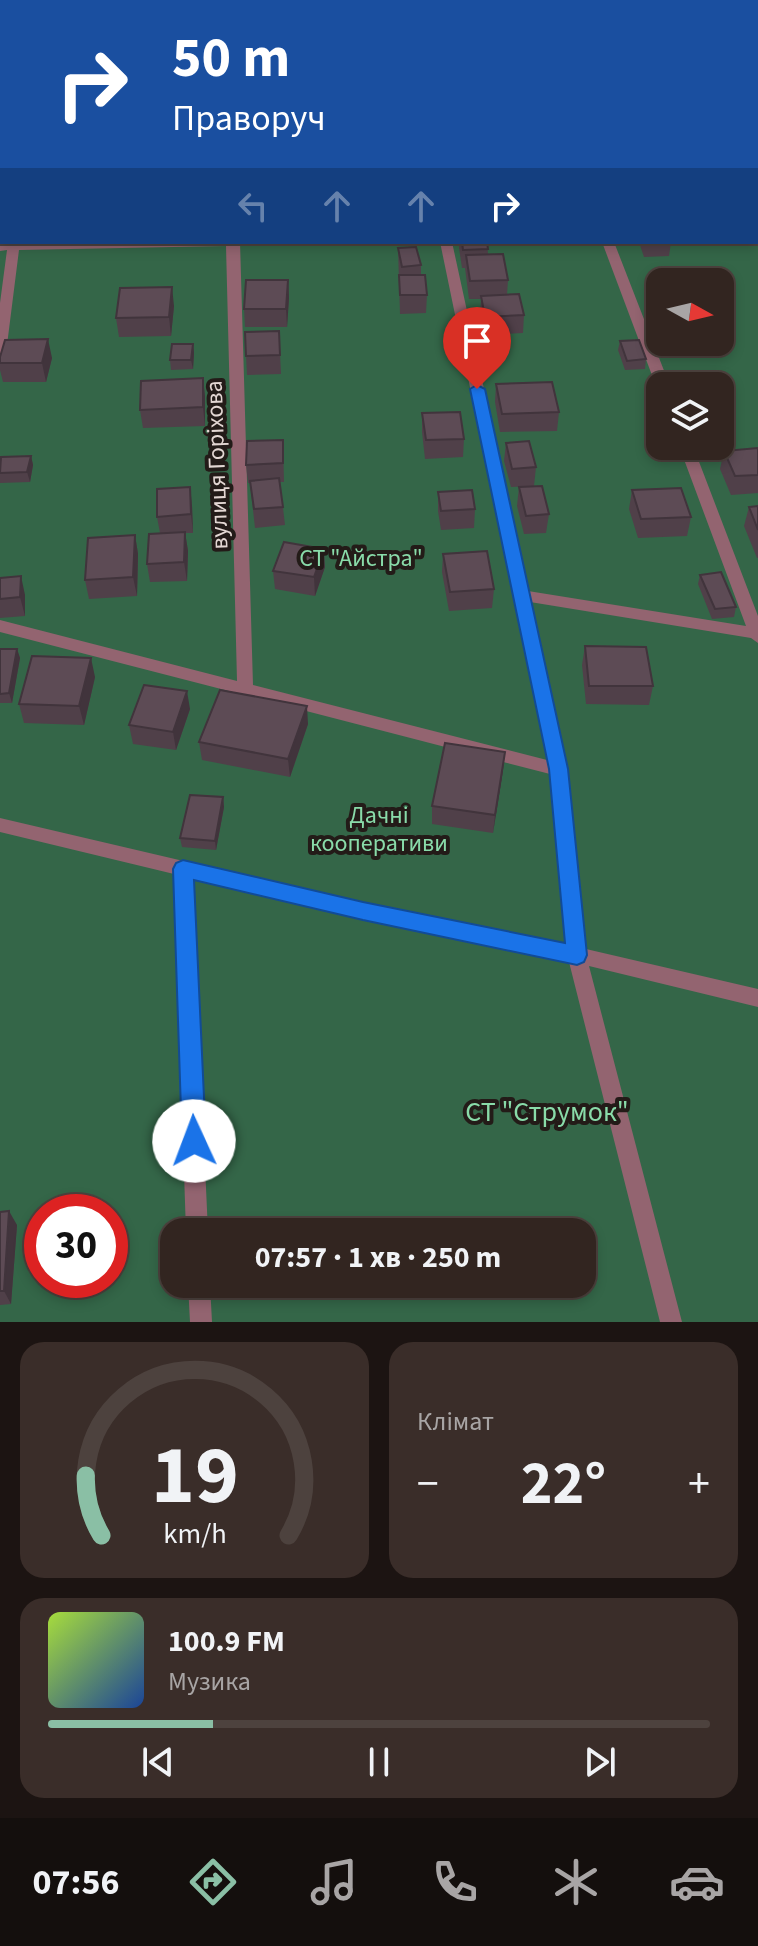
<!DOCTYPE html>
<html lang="uk">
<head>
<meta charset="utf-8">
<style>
  :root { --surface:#322520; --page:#3a2d29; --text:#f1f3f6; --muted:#a8a5a5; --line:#4d423e; --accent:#8abfa5 }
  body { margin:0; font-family:"Source Sans 3",sans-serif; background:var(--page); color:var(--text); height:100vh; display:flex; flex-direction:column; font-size:30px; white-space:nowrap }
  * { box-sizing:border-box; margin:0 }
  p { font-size:26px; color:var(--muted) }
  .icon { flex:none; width:44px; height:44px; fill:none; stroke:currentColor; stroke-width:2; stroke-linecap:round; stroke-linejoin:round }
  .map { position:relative; height:1322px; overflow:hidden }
  .drawer { display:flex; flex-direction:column; gap:20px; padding:20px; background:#1c1412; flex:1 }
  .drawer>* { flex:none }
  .guide { position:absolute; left:0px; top:0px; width:758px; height:244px; box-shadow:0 4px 12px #0003,0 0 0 2px var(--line); background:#1a4fa0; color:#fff; overflow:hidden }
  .needle { width:52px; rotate:98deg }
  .controls { position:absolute; left:646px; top:268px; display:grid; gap:16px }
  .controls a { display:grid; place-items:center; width:88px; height:88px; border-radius:16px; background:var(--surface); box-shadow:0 4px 12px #0003,0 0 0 2px var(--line); font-size:40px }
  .speed { position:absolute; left:24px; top:1194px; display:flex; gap:16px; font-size:40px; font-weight:700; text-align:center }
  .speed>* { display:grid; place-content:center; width:104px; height:104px; border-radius:50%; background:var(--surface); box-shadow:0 4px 12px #0003,0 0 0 2px var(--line); line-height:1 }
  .speed .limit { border:12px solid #d22; background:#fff; color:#111 }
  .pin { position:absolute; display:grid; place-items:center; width:68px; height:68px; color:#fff; margin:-82px -34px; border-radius:50% 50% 50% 0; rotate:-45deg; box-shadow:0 0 8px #0007 }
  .pin .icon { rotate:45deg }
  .me { position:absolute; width:88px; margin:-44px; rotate:358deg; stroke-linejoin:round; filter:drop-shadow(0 0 6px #0008) }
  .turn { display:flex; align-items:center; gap:28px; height:168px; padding:0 40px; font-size:36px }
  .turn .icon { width:104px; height:104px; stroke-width:2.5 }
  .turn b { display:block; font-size:56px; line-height:68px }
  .lanes { display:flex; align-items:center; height:76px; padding:0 40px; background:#0003; justify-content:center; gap:40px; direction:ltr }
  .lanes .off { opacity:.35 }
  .big { font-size:60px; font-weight:700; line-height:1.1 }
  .drawer .card { flex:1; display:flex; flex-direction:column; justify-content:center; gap:12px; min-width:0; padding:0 28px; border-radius:24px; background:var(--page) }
  .drawer .dial { align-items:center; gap:0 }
  .dial svg { height:208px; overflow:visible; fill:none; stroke:var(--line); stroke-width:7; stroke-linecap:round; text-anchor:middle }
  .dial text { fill:var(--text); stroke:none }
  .song { display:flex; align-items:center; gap:24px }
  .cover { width:96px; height:96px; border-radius:12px; background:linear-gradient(135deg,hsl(80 70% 55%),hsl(220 70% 35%)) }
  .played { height:8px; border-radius:4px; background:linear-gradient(90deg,var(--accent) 25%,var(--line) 25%) }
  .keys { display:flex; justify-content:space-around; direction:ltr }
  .heat { display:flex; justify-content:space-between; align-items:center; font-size:44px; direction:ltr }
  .drawer .tiles { flex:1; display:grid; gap:20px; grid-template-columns:1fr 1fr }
  .card:last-child { grid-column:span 2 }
  .trip { position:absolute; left:160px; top:1218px; width:436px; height:80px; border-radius:24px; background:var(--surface); box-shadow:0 4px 12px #0003,0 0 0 2px var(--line); font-weight:700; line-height:80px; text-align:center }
  .tabs { display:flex; height:128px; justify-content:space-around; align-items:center; background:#140f0d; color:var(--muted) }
  .tabs .icon { width:56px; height:56px }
  .tabs .active { color:var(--accent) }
  .tabs b { font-size:36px; color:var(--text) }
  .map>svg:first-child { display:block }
</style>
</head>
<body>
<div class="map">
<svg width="758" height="1322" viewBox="0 0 758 1322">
  <rect width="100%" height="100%" fill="#43312b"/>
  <!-- green -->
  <path fill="#346648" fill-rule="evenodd" d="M97,0H758V1322H0V5L2,242H756V2H61ZM660,282H720V342H660ZM660,386H720V446H660ZM42,1212H110V1280H42ZM174,1232H582V1284H174Z"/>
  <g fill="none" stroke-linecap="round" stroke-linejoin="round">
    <!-- stream -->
    <path fill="#036568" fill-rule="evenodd" d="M253,0H293L288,2H249Z
      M0,13H2V17H0Z
      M756,112H758V116H756Z
      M0,148H2V152H0Z"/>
    <!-- street -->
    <path fill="#936470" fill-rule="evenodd" d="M756,38H758V44H756Z
      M0,80H2V86H0Z
      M68,242H240L253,685L547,760L440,242H452L528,591L746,626L679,446H693L758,616V643L751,638L530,602L567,769L586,949L758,989V1007L589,966L682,1322H660L569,962L363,919L192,878L208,1232H186L174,874L0,832V818L363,903L566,944L550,774L0,632V620L237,681L226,246L19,250L6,353L0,357V303L7,250L0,251V243Z
      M602,242H614L670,386H660V389L656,386Z
      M188,1284H210L212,1322H190Z"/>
  </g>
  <!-- wall -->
  <path fill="#504049" d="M459,242H487L488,254L508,280L507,295L524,315L523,333L484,335L480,314L481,299H469L465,268H462L459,248Z
    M639,242H671L669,256L644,257Z
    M398,248L421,265V275L427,295L426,313L400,314Z
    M653,279L660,282V305H658L651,288Z
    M288,280L289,298L287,327H245L244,309Z
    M174,306L171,336L119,337L116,318Z
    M279,331L281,374L247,375L246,356Z
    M620,341L646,359L645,369L625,370L618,350Z
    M193,344L194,353L193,369L171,370L170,360Z
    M0,357L52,358L46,382H3L0,370Z
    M203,378L205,397V426L143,428L140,410Z
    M496,384L559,412L557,431L500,432L495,402Z
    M422,413L464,439L463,457L425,459L422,432Z
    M283,440L284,482H280L285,525L255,528L250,483H248L246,465Z
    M506,443L536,467L534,486L511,487L504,461Z
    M758,448V493L731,495L720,469L724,451Z
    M31,456L33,465L30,482L0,483V462Z
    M519,487L549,514L546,533L524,534L517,506Z
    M632,490L691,517L687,536L638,538L629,509Z
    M438,492L475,509L474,528L441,530L438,511Z
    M192,506L193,533H185L188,551L187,581L150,582L147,564L160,533L157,517Z
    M758,506V558H757L744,526L749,507Z
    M135,535L138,554L137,596L89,599L85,580Z
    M443,554L494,589L492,608L449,611L442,572Z
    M325,567L315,596L275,589L273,571Z
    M700,575L736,607L734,617L712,619L698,584Z
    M0,578L25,595V616L0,618Z
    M585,646L653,686L649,705L586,704L582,665Z
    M0,649H17L20,658L12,703H0Z
    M95,677L84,725L24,723L19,704Z
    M190,709L176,750L133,744L129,725Z
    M308,724L290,777L202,760L199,742Z
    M503,770L493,833L432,824V806Z
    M223,797L224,807L216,850L182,847L180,838Z
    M0,1212L17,1225L11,1304L0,1305Z"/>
  <!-- shaded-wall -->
  <path fill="#41343c" d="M288,280L289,298L287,327L286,309Z
    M172,287L174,306L171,336L169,317Z
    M48,339L52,358L46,382L42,363Z
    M193,344L194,353L193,369L191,360Z
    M203,378L205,397V426L203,407Z
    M31,456L33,465L30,482L27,472Z
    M190,487L192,506L193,533L191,514Z
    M185,532L188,551L187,581L184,562Z
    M135,535L138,554L137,596L133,577Z
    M324,549L325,567L315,596L314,577Z
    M21,576L25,595V616L20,597Z
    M17,649L20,658L12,703L9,693Z
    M91,658L95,677L84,725L79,706Z
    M187,691L190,709L176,750L173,732Z
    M307,706L308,724L290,777L288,759Z
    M505,752L503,770L493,833L495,815Z
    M223,797L224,807L216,850L215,841Z
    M9,1211L17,1225L11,1304L4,1291Z"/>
  <!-- building -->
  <path fill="#5d4b55" stroke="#41343c" stroke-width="2" d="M462,242H487L488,249L463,250Z
    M416,247L421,265L402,267L398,248Z
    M503,254L508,280L470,281L466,255Z
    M399,275H425L427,295H400Z
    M671,278L673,282H660V296L653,279Z
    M246,280H288L286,309H244Z
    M172,287L169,317L116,318L120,288Z
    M519,294L524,315L485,317L481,296Z
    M279,331L280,355L246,356L245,332Z
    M48,339L42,363H0V357L5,340Z
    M639,340L646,359L627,361L620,341Z
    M172,344H193L191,360H170Z
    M203,378V407L140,410L141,381Z
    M552,382L559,412L502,414L496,384Z
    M460,412L464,439L426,440L422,413Z
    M283,440V463L246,465L247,441Z
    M529,441L536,467L512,469L506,443Z
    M758,448V475L735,476L724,451Z
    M31,456L27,472L0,473L1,457Z
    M279,478L283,507L254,509L250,481Z
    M542,486L549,514L526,516L519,487Z
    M190,487L191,514L157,517V489Z
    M681,488L691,517L641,519L632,490Z
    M472,490L475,509L441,511L438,492Z
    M758,506V530L749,507Z
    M185,532L184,562L147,564L149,534Z
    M135,535L133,577L85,580L88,538Z
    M284,542L324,549L314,577L273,571Z
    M487,551L494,589L450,592L443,554Z
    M721,572L736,607L715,609L700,575Z
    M21,576L20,597L0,599V578Z
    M585,646L646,647L653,686H589Z
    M0,649H17L9,693L0,694Z
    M32,656L91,658L79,706L19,704Z
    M144,685L187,691L173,732L129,725Z
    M220,690L307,706L288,759L199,742Z
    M445,743L505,752L495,815L432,806Z
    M190,795L223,797L215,841L180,838Z
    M9,1211L4,1291H0V1212Z"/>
  <!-- route -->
  <path fill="#1a73e8" stroke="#114b97" stroke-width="2" d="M477,385L485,389L568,769L587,955L584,962L577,965L363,920L194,880L206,1141L202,1149L194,1153L185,1149L182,1141L173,869L176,863L183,860L363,902L565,943L549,769L470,389Z"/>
  <g text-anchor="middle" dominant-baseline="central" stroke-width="8" stroke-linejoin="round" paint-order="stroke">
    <!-- street labels -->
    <g font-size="24" fill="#e3d7d3" stroke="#231b18">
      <text transform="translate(217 465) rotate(-92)">вулиця Горіхова</text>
    </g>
    <!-- park labels -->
    <g font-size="24" fill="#89dba9" stroke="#231b18">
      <text x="361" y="558">СТ "Айстра"</text>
      <text x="379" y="815">Дачні<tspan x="379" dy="28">кооперативи</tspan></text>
    </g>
    <!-- near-park labels -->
    <g font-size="28" fill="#89dba9" stroke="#231b18">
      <text x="547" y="1112">СТ "Струмок"</text>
    </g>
  </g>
</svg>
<div class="controls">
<a><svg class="needle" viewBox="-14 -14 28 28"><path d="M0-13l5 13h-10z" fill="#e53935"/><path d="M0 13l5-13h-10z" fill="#a8a5a5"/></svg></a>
<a><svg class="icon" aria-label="layers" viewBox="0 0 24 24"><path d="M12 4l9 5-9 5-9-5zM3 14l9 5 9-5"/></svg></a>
</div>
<div class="speed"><div class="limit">30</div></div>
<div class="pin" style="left:477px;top:389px;background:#d93025"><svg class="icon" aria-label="arrive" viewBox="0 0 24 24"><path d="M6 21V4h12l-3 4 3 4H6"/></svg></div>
<svg class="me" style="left:194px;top:1141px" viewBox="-20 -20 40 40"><circle r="19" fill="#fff"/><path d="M0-13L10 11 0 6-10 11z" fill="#1a73e8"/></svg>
<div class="trip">07:57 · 1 хв · 250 m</div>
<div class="guide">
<div class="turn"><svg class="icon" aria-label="right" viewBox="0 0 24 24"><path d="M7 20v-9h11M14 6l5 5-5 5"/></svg><div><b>50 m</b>Праворуч</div></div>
<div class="lanes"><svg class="icon off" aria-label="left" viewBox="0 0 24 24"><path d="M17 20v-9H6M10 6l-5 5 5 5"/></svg><svg class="icon off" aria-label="ahead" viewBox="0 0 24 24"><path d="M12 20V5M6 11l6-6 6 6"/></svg><svg class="icon off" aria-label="ahead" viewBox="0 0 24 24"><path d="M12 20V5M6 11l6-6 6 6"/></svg><svg class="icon" aria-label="right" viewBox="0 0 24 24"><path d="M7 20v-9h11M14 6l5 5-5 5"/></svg></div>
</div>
</div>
<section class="drawer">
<div class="tiles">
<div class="card dial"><svg viewBox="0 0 100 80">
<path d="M14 69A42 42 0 1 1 86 69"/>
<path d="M14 69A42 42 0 0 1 8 46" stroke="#8abfa5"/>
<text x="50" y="56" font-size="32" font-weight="700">19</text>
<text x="50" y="72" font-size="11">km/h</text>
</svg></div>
<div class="card"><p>Клімат</p>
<div class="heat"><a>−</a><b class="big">22°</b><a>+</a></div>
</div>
<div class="card">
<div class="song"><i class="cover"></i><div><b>100.9 FM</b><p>Музика</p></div></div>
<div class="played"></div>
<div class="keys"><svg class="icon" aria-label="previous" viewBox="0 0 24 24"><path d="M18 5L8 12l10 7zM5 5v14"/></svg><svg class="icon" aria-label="pause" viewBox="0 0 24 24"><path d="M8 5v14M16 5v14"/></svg><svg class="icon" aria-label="next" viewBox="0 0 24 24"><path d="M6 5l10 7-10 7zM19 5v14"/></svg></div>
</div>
</div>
</section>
<nav class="tabs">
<b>07:56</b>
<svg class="icon active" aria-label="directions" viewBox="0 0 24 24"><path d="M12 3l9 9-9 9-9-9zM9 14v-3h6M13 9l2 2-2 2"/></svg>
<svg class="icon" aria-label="music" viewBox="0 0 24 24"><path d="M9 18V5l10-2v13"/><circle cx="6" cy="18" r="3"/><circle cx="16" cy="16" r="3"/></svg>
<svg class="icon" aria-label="phone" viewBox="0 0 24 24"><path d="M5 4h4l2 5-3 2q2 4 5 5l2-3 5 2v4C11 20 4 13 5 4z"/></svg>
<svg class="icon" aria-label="climate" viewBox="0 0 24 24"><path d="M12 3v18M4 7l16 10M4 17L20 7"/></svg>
<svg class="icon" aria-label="car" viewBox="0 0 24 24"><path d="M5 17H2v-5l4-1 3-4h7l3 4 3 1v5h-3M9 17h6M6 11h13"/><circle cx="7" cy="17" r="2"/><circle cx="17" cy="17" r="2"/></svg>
</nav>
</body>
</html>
